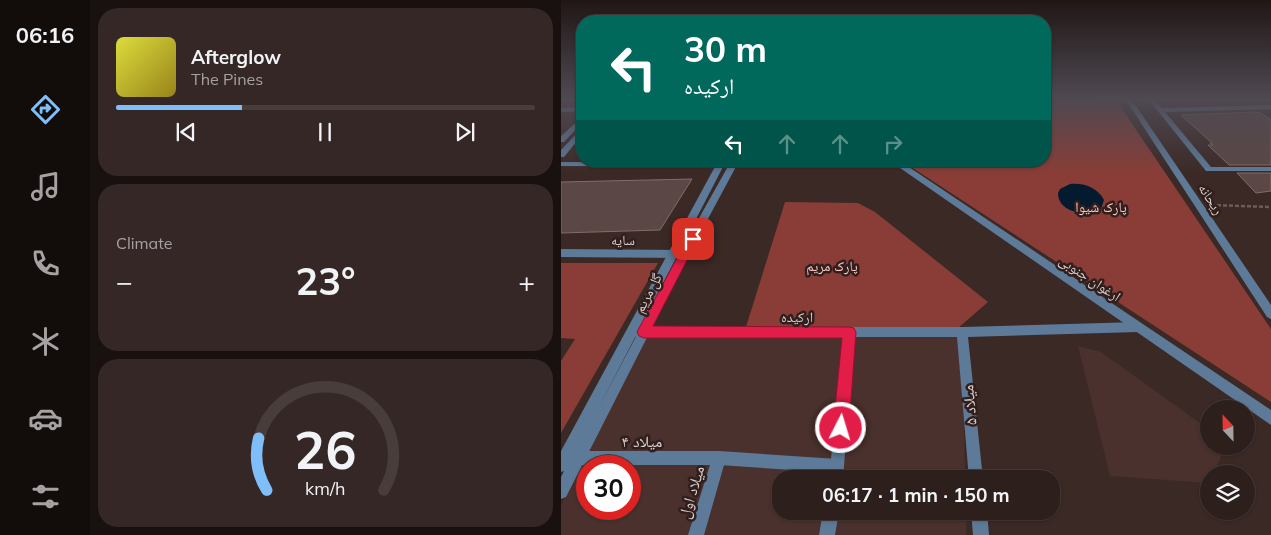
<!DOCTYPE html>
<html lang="en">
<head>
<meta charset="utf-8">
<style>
  :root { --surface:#2c1f1c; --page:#342725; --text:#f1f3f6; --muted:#a6a2a3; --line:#483d3b; --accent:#7ebef9 }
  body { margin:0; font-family:Mulish,"Noto Naskh Arabic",sans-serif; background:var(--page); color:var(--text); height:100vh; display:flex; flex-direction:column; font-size:19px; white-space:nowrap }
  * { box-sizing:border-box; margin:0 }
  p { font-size:16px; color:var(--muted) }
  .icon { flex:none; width:28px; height:28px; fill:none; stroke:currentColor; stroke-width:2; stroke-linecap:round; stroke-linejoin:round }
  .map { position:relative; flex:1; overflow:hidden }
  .sheet { display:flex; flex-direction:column; gap:8px; padding:8px; background:#18110f; width:471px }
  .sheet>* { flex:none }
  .hud { position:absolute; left:15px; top:15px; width:475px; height:152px; border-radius:20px; box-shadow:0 1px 4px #0004,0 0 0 1px var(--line); background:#00695c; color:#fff; overflow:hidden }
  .needle { width:32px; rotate:338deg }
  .fabs { position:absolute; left:639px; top:400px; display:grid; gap:10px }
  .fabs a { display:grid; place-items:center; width:55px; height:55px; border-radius:50%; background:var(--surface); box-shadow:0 1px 4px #0004,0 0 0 1px var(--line); font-size:25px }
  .speed { position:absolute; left:15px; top:455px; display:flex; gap:10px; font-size:25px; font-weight:700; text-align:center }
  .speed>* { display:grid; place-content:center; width:65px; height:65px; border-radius:50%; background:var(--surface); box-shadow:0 1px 4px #0004,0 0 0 1px var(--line); line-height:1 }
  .speed .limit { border:8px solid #d22; background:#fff; color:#111 }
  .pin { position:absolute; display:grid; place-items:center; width:42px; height:42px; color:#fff; margin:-21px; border-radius:10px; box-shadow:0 2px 8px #0006 }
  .me { position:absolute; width:55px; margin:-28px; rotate:5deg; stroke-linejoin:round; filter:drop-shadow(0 0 4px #0008) }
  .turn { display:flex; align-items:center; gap:18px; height:105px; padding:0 25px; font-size:22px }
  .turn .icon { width:65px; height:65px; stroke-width:2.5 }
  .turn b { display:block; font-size:35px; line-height:42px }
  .lanes { display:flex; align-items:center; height:48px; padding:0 25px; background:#0003; justify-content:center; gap:25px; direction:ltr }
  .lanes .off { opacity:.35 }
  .big { font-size:38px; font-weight:700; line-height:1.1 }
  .sheet .tile { flex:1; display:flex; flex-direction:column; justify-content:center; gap:8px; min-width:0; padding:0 18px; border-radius:20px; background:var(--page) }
  .sheet .dial { align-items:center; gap:0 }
  .dial svg { height:130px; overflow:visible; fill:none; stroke:var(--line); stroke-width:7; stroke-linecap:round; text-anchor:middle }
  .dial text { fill:var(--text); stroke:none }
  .song { display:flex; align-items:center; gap:15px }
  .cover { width:60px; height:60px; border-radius:8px; background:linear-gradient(135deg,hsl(60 70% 55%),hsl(50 70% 35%)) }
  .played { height:5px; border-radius:2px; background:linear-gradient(90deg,var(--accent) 30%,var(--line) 30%) }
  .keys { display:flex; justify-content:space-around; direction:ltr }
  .heat { display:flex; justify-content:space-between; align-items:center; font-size:28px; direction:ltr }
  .trip { position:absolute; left:211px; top:470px; width:288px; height:50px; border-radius:20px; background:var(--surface); box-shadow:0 1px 4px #0004,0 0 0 1px var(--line); font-weight:700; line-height:50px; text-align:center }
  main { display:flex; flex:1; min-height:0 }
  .menu { display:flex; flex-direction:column; width:90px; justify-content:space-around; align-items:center; background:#120c0b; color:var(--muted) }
  .menu .icon { width:35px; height:35px }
  .menu .selected { color:var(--accent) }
  .menu b { font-size:22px; color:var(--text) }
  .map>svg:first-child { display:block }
</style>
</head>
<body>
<main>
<nav class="menu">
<b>06:16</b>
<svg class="icon selected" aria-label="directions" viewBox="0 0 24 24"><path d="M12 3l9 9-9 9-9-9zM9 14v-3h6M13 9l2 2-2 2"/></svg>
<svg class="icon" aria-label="music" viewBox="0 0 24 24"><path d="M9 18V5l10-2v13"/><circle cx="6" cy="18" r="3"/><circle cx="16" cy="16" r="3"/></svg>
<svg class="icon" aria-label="phone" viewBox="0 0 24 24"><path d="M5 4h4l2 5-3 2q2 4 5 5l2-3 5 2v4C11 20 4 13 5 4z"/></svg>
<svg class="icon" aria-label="climate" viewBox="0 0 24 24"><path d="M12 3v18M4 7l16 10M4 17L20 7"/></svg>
<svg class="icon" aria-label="car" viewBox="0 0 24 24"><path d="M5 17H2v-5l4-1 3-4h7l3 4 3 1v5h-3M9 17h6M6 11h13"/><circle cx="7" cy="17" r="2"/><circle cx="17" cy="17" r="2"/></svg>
<svg class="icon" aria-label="filters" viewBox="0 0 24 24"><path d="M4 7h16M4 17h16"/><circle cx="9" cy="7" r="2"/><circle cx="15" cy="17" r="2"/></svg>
</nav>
<section class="sheet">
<div class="tile">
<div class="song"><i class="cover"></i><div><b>Afterglow</b><p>The Pines</p></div></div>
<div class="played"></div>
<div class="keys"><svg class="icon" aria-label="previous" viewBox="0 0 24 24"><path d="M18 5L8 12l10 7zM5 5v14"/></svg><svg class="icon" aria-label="pause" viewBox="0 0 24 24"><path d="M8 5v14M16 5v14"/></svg><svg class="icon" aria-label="next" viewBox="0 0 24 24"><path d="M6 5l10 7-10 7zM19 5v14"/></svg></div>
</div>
<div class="tile"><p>Climate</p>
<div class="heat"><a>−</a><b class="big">23°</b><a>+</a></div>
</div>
<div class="tile dial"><svg viewBox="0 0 100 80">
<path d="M14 69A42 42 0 1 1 86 69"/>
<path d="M14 69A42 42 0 0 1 9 37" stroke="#7ebef9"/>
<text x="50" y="56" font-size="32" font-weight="700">26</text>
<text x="50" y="72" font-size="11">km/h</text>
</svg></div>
</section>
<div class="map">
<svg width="710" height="535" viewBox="0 0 710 535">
  <rect width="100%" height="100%" fill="#3b2926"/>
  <!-- built -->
  <path fill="#4a312d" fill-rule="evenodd" d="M83,332H401L404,479H220V511H405V535H0V505ZM26,466H69V509H26Z
    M517,346L540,352L647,429L648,446H664L653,474H648L647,483L549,476Z"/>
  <!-- green -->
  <path fill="#893d36" d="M484,100L557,103L710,329V402L341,161H484Z
    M224,202L297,203L314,212L427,302L396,329L184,330Z
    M0,263H97L0,433V361L14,339L0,338Z"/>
  <!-- water -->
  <path fill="#041b2f" d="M509,184C523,183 536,187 543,200L540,209C526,217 497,213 497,193L499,189Z"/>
  <!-- building -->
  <path fill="#5b4745" stroke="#826d6a" d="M694,112L700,113L710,120V165H668L647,145H652L649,143H651L620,115Z
    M676,173H710V191L695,193Z
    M131,179L99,230L0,233V182Z"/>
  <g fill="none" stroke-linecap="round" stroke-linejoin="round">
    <!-- path -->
    <path stroke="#6c5c5a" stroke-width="2.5" stroke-dasharray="4 2" stroke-linecap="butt" d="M650,205L710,207"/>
    <!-- service -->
    <path fill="#5d7b98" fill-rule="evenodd" d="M158,451L276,459L281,461L283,466L281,471L276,473L158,465L153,463L151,458L153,453Z"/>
    <!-- minor -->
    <path fill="#5d7b98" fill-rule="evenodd" d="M565,100H571L710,305V319L706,317Z
      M588,100H594L601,108L710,105V109L604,112L650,167H710V171H645Z
      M21,107V111L0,112V108Z
      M21,117V123L3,142H0V136Z
      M21,129V135L3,157H0V150L19,130Z
      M0,162L172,163L176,165L172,167L0,166Z
      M0,249L121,250L126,254L121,258L0,257Z
      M577,322L581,324L583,327L581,330L577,332L407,337L422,479H408L396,337H293L282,479H268L282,337H76L72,336L70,332L72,328L76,327H401Z
      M12,451H158L163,453L165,458L143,535H127L149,465H12L7,463L5,458L7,453Z
      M262,511H278L274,535H258Z
      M410,511H426L428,535H412Z"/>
    <!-- tertiary -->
    <path fill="#5d7b98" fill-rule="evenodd" d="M157,161H165L37,409L124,243L170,161H178L134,243L5,497L0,499V477L3,471L0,472V451Z
      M329,161H339L710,410V425Z"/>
  </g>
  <!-- sky -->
  <linearGradient id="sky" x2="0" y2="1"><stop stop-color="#201715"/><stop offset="0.57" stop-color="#4f4952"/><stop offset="1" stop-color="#4f4952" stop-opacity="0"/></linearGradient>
  <rect width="710" height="174" fill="url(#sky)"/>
  <!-- route -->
  <path fill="#e11d48" stroke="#92132f" d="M132,235L137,239L92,326L288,327L293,328L295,332L288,428L285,433L280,436L274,433L272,428L281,338H83L78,336L76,332L78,328L128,236Z"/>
  <g text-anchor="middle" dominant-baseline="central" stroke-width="5" stroke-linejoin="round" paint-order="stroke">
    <!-- street labels -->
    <g font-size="14" fill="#dacecc" stroke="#301f1d">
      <text transform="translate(650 199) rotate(57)">ریحانه</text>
      <text x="62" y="240">سایه</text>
      <text transform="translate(529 278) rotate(34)">ارغوان جنوبی</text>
      <text transform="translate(87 293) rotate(-62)">گل مریم</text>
      <text x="236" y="317">ارکیده</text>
    </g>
    <!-- park labels -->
    <g font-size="14" fill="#fcc7c0" stroke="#301f1d">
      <text x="540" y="207">پارک شیوا</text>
      <text x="271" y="266">پارک مریم</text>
    </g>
    <!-- near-street labels -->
    <g font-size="16" fill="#dacecc" stroke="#301f1d">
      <text transform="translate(408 405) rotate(-95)">میلاد ۵</text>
      <text x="81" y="441">میلاد ۴</text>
      <text transform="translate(130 492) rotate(-73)">میلاد اول</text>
    </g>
  </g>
</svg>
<div class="fabs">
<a><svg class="needle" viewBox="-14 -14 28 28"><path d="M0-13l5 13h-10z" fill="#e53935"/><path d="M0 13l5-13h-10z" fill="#a6a2a3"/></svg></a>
<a><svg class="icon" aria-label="layers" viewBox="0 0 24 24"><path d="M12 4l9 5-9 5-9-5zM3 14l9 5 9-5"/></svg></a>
</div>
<div class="speed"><div class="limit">30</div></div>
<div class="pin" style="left:132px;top:239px;background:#d93025"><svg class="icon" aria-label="arrive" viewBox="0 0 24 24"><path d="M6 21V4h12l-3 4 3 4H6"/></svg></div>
<svg class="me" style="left:280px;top:428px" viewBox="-20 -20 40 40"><circle r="17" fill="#e11d48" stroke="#fff" stroke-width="3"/><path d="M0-11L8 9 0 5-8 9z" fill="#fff"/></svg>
<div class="trip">06:17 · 1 min · 150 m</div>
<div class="hud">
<div class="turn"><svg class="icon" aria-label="left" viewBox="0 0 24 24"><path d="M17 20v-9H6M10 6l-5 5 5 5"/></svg><div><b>30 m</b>ارکیده</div></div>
<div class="lanes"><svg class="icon" aria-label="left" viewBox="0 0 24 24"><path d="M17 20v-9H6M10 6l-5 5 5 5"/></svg><svg class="icon off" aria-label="ahead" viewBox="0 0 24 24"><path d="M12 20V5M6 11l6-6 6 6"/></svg><svg class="icon off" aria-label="ahead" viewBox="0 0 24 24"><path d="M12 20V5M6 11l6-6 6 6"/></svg><svg class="icon off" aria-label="right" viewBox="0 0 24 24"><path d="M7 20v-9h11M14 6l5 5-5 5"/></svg></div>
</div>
</div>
</main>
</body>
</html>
